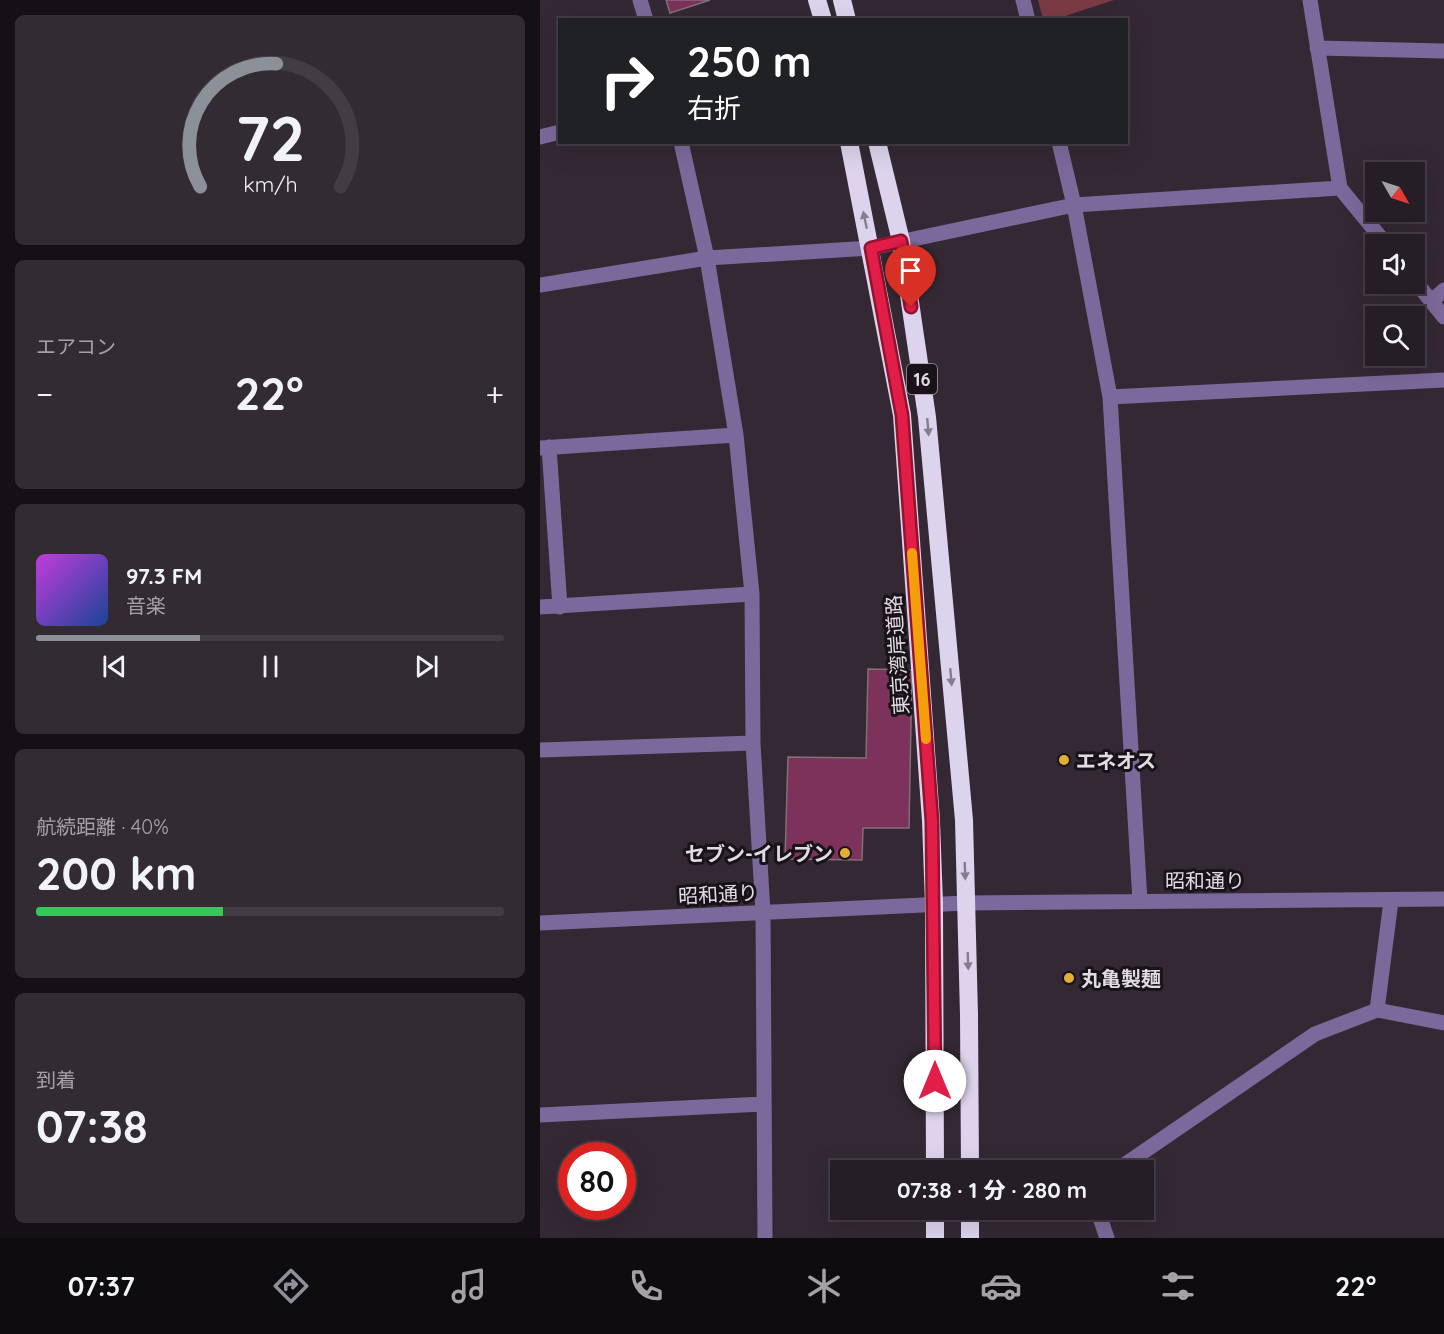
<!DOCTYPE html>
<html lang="ja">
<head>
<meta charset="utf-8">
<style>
  :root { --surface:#261e26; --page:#322b32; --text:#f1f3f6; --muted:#a4a2a7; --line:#423c43; --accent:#8c9099 }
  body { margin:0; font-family:Quicksand,"Noto Sans JP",sans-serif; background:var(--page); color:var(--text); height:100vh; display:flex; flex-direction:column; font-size:22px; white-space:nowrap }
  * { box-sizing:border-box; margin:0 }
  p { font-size:20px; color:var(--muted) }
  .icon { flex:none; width:33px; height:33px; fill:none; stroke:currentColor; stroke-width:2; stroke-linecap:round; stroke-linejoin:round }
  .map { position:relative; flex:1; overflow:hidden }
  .sheet { display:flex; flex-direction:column; gap:15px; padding:15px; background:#151015; width:540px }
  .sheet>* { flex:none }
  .guide { position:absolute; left:18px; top:18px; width:570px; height:126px; border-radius:0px; box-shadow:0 6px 24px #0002,0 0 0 2px var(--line); background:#202124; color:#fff; overflow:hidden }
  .needle { width:39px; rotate:129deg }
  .controls { position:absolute; left:825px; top:162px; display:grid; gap:12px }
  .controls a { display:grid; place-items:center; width:60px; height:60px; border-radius:0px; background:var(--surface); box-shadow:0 6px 24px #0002,0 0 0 2px var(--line); font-size:30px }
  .speed { position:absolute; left:18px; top:1142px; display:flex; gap:12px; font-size:30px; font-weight:700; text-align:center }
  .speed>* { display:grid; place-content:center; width:78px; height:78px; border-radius:50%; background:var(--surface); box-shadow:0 6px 24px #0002,0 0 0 2px var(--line); line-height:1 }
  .speed .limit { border:9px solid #d22; background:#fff; color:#111 }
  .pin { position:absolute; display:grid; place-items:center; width:51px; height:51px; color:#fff; margin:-62px -26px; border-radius:50% 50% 50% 0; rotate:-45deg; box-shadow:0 0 6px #0007 }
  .pin .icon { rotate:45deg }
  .me { position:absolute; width:66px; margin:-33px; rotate:0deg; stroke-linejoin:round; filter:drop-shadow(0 0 4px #0008) }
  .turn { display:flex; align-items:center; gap:21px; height:126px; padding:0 30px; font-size:27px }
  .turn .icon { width:78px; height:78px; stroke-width:2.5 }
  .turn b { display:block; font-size:42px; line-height:51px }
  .big { font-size:45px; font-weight:800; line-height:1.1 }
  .sheet .widget { flex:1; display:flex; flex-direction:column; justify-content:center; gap:9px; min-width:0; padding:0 21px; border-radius:9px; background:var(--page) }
  .sheet .dial { align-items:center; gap:0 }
  .dial svg { height:156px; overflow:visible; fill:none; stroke:var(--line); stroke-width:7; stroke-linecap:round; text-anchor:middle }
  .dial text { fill:var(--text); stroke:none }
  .song { display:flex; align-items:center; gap:18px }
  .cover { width:72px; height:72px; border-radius:9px; background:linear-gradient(135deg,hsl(290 70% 55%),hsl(220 70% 35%)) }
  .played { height:6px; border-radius:3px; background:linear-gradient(90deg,var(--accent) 35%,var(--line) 35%) }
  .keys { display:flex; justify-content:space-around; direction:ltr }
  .heat { display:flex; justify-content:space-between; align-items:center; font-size:33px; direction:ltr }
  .charge { height:9px; border-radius:4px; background:linear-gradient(90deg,#34c759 40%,var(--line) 0) }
  .trip { position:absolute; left:290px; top:1160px; width:324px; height:60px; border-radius:0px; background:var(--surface); box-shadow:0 6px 24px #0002,0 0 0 2px var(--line); font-weight:800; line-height:60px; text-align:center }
  .tab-bar { display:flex; height:96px; justify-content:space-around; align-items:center; background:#0f0c0f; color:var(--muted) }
  .tab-bar .icon { width:42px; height:42px }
  .tab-bar .selected { color:var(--accent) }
  .tab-bar b { font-size:27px; color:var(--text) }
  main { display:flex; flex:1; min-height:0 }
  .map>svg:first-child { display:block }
</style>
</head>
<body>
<main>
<section class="sheet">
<div class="widget dial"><svg viewBox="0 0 100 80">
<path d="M14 69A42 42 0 1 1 86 69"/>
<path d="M14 69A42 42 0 0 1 53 6" stroke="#8c9099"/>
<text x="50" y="56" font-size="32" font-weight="700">72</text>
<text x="50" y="72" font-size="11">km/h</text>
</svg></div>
<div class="widget"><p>エアコン</p>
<div class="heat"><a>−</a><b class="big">22°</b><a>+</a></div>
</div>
<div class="widget">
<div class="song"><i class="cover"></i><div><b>97.3 FM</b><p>音楽</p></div></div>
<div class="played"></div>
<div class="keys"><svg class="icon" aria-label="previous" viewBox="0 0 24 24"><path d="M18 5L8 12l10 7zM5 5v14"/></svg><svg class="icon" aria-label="pause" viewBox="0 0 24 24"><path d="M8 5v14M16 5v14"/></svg><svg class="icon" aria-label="next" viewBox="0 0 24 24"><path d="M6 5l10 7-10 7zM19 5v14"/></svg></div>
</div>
<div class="widget"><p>航続距離 · 40%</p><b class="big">200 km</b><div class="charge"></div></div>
<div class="widget"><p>到着</p><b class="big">07:38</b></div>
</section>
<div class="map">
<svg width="904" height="1238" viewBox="0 0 904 1238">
  <rect width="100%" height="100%" fill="#332833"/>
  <!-- green -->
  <path fill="#7b3b44" d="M498,0H574L516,19H503Z"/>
  <!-- building -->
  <path fill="#7c325b" stroke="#817078" stroke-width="1.5" d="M126,0H170L130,13Z
    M328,669L372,670L369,828H323L322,860L245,859L248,757L326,758Z"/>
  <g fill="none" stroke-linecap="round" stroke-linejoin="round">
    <!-- minor -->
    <path stroke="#7c699b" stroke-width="15" d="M100,0L106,20
      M483,0L488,20
      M770,0L800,188L846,244
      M777,48L904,51
      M0,137L20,132
      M141,142L167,258L196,435L212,594L213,743L223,913L225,1238
      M519,142L534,205L570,397L600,901
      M874,280L904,317
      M0,285L167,258L331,248L534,205L800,188
      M892,301L904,290
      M570,397L904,380
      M9,447L20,607
      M0,448L196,435
      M0,607L212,594
      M0,750L213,743
      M0,923L426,903L904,899
      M837,1010L904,1023
      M0,1115L223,1104
      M577,1170L775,1034L837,1010L851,901
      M557,1209L567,1238"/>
    <!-- highway -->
    <path stroke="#dcd4ed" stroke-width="18" d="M277,0L283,20
      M302,0L307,20
      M309,142L362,415L391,821L394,904L395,1170
      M337,142L361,241L387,417L424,820L429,1015L430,1170
      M395,1209V1238
      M430,1209V1238"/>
  </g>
  <!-- one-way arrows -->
  <defs><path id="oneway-solid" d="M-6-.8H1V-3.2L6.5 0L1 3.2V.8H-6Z" transform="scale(1.5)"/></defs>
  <g fill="#837d8d">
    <use href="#oneway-solid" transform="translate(325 220) rotate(-102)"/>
    <use href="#oneway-solid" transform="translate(388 427) rotate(85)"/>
    <use href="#oneway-solid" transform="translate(411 677) rotate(85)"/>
    <use href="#oneway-solid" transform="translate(425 871) rotate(88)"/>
    <use href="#oneway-solid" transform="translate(428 961) rotate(88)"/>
  </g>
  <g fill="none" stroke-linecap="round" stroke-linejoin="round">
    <!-- route casing -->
    <g stroke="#92132f" stroke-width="15">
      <path id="route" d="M371,307L361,241L331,248L362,415L392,821L395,1081"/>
    </g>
    <!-- route -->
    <use href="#route" stroke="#e11d48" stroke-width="10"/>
    <!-- slow -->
    <path stroke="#f59e0b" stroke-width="10" d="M372,553L386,739"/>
  </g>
  <!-- markers -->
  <g fill="#e3ae34" stroke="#171318" stroke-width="2">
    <circle cx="524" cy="760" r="6"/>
    <circle cx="305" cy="853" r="6"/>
    <circle cx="529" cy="978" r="6"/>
  </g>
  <g text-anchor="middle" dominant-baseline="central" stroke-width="6" stroke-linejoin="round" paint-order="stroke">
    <!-- shield labels -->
    <rect fill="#171318" stroke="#a59fa5" stroke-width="1.5" x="367" y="364" width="30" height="30" rx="4.5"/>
    <g font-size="18" font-weight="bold" fill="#e2dbe2">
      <text x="382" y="379">16</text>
    </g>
    <!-- street labels -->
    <g font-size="20" fill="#e2dbe2" stroke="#171318">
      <text transform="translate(357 655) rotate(-94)">東京湾岸道路</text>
      <text x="665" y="880">昭和通り</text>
      <text transform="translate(178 894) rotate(-3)">昭和通り</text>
    </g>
    <!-- poi labels -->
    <g font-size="20" font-weight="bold" fill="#e2dbe2" stroke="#171318" text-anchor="start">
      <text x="536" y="760">エネオス</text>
      <text x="293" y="853" text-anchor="end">セブン-イレブン</text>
      <text x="541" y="978">丸亀製麺</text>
    </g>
  </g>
</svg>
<div class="controls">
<a><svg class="needle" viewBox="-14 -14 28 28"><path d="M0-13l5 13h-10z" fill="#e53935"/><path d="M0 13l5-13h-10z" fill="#a4a2a7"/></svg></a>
<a><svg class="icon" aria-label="sound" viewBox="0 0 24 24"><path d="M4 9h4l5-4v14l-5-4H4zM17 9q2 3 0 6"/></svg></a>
<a><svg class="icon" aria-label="search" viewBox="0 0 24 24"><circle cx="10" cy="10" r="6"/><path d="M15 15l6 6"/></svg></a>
</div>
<div class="speed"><div class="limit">80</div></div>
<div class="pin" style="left:371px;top:307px;background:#d93025"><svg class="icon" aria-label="arrive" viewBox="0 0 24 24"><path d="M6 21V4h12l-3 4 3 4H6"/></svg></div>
<svg class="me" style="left:395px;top:1081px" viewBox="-20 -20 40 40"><circle r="19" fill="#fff"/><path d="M0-13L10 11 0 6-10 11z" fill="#e11d48"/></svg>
<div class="trip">07:38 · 1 分 · 280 m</div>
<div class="guide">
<div class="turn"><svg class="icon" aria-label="right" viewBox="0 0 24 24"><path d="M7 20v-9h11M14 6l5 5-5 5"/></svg><div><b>250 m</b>右折</div></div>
</div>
</div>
</main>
<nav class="tab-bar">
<b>07:37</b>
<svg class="icon selected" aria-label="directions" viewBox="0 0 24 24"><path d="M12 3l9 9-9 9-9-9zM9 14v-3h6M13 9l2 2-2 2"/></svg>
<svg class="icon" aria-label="music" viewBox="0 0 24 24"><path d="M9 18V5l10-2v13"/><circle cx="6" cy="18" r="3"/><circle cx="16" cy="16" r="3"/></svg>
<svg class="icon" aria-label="phone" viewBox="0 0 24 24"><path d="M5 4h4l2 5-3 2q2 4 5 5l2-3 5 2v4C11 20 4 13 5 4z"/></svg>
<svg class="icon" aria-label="climate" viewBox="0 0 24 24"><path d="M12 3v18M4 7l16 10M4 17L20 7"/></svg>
<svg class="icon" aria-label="car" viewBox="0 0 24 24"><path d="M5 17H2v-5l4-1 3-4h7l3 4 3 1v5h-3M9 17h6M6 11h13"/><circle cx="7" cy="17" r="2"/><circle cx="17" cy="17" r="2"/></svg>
<svg class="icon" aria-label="filters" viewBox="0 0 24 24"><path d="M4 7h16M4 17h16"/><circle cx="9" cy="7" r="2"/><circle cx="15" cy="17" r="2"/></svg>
<b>22°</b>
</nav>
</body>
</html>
